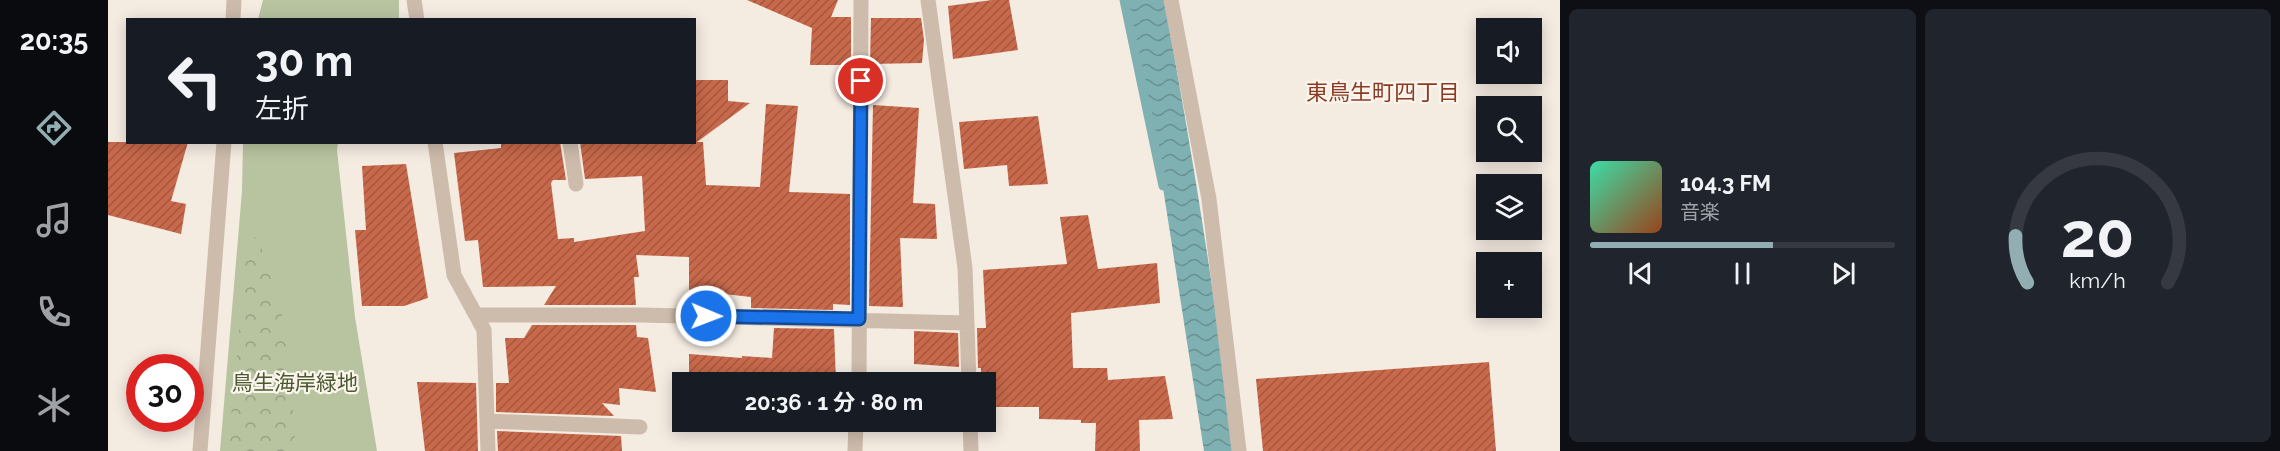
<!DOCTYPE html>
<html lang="ja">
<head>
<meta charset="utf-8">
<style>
  :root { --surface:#171b24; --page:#20242c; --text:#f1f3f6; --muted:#9ea1a6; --line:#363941; --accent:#92aeb2 }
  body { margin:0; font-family:Raleway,"Noto Sans JP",sans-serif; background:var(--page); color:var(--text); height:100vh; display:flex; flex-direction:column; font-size:22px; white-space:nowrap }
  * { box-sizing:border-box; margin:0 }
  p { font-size:20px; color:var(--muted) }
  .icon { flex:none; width:33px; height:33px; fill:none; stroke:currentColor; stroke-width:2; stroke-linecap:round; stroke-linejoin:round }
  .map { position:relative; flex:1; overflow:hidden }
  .drawer { display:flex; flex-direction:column; gap:9px; padding:9px; background:#0d0f14; width:720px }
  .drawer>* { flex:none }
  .top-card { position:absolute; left:18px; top:18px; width:570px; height:126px; border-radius:0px; box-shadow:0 3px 15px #0003; background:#171b24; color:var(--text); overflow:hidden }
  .tools { position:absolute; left:1368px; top:18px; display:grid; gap:12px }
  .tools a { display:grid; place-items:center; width:66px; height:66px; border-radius:0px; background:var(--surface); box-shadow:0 3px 15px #0003; font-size:30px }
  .speed { position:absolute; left:18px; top:354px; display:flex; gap:12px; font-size:30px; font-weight:700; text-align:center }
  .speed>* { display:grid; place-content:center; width:78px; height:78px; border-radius:50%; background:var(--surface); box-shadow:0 3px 15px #0003; line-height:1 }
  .speed .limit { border:9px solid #d22; background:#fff; color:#111 }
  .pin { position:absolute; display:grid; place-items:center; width:51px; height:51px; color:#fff; margin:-26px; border:3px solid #fff; border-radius:50%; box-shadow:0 2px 6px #0007 }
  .me { position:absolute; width:66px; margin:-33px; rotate:91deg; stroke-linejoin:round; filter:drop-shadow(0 0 4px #0008) }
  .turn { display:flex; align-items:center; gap:21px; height:126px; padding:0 30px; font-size:27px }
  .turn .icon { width:78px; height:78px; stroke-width:2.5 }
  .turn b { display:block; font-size:42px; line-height:51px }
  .drawer .tile { flex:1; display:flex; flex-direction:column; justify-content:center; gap:9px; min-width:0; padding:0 21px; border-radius:9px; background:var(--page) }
  .drawer .dial { align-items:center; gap:0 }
  .dial svg { height:156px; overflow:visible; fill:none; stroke:var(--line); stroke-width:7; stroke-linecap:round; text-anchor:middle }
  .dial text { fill:var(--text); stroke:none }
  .song { display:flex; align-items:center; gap:18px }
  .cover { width:72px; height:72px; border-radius:9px; background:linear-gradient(135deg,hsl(160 70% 55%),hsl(20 70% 35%)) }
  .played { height:6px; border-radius:3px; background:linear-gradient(90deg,var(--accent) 60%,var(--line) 60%) }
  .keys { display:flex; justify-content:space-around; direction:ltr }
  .drawer .tiles { flex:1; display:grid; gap:9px; grid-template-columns:repeat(2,1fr) }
  .trip { position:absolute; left:564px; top:372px; width:324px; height:60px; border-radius:0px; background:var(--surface); box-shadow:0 3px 15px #0003; font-weight:700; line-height:60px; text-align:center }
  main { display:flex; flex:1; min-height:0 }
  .menu { display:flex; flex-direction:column; width:108px; justify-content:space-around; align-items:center; background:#090b0e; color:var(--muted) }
  .menu .icon { width:42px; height:42px }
  .menu .active { color:var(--accent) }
  .menu b { font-size:27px; color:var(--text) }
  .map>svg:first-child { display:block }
</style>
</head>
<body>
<main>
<nav class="menu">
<b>20:35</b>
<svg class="icon active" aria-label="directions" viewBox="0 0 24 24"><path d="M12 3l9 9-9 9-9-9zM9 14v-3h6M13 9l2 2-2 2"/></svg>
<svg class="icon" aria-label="music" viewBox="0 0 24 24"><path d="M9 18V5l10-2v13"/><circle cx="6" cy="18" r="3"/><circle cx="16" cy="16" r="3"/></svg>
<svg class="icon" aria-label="phone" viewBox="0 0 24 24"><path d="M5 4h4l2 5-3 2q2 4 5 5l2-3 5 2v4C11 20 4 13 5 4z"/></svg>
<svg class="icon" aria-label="climate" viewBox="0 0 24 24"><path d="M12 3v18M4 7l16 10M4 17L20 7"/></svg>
</nav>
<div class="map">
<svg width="1452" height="451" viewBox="0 0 1452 451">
  <defs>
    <pattern id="forest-crowns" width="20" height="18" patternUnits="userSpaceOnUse" patternTransform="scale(1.5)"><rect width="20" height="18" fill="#b8c4a0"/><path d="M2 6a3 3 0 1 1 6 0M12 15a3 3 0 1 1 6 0" fill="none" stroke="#97a083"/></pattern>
    <pattern id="water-waves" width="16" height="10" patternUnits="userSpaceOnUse" patternTransform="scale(1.5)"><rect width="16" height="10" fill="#7fb0b2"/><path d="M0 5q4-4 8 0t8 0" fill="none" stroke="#699091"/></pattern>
    <pattern id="building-hatch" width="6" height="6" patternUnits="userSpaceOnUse" patternTransform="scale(1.5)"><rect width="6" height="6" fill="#c8694b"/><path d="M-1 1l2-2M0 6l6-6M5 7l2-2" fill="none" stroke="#a4573f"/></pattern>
  </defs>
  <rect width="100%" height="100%" fill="#f4ebe1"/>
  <!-- green -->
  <path fill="#b8c4a0" d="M155,0H291V19H150Z
    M135,143H230L229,150L247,317L269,451H112L134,191Z"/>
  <!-- forest -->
  <path fill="url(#forest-crowns)" d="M140,235L151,239L180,335L187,441L186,451H120Z"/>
  <!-- water -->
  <path fill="url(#water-waves)" d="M1016,0H1056C1084,150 1108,300 1126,451H1096L1053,175Z"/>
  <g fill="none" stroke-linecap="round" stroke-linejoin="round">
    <!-- stream -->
    <path stroke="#7fb0b2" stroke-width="9" d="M1016,0L1055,186"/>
  </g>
  <!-- building -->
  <path fill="url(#building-hatch)" d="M639,0H730L723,17H743V65H702L704,28Z
    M884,0H901L910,50L845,59L840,6Z
    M763,18H813L816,40L814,63L762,64Z
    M586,80H620V101L642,103L589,142H595L598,185L652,187L658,104L690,106L681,192L742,194V305L725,304V310L643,308V297L581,290V257L528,255L531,277H526L528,305H436L448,286L375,287L370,240L357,241L346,153L393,148V144L452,142L458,180H445L443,183L450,239L466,238V242L537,231L534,176L477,179L472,142H586Z
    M765,105L811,108L805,203L827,204L829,239L792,238L795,307L761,306Z
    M930,116L940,184L901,186L899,165L856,169L851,122Z
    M0,142H80L63,201L78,204L73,234L0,215Z
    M298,164L320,298L296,306H254L247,230H258L254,166Z
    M980,215L990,269L1049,263L1052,303L963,313L965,368H999L1000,380L1057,376L1065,419L1031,420L1032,451H987L988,423H973V420L931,419V407H878V382H873V368H870L869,328H878L875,270L959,264L952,217Z
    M424,325H528L529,337L540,338L548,392L511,388L512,405L494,403L506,416L388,412V383H401L397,338H416Z
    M666,328L726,329L728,382H581V354L634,358V356L664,358Z
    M806,331L850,333L851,367L806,364Z
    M1381,362L1388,451H1155L1148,379Z
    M309,382L368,383L370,451H317Z
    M389,431L513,436L514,451H390Z"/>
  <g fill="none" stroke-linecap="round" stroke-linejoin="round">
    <!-- minor -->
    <path stroke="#cdbbac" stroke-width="15" d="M306,0L309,20
      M820,0L857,268L861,382
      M1063,0L1101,199L1131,451
      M125,20L126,0
      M327,142L346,275L376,330L380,451
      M462,142L468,184
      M368,315H533L859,323
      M751,382L753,0
      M379,421L532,427
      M862,422L863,451
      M92,451L116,142
      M747,451L748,422"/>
  </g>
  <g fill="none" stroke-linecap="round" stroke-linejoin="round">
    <!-- route casing -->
    <g stroke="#114b97" stroke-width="15">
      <path id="route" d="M598,316L751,319L753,81"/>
    </g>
    <!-- route -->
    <use href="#route" stroke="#1a73e8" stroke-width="10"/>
  </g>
  <g text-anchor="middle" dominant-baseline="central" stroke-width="4.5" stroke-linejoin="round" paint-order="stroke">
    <!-- park labels -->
    <g font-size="21" fill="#4a5a2e" stroke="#fbf5ee">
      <text x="187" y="382">鳥生海岸緑地</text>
    </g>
    <!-- neighbourhood labels -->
    <g font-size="22" fill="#8c3b22" stroke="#fbf5ee">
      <text x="1275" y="92">東鳥生町四丁目</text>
    </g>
  </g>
</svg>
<div class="tools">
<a><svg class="icon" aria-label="sound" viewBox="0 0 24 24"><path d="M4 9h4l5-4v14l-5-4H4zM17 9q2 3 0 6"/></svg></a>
<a><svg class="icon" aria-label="search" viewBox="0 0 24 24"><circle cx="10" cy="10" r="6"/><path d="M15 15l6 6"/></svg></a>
<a><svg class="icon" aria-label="layers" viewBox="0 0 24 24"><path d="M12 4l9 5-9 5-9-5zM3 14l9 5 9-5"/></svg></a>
<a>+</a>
</div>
<div class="speed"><div class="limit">30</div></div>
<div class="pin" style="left:753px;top:81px;background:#d93025"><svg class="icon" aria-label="arrive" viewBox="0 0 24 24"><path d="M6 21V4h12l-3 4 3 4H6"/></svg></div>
<svg class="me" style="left:598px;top:316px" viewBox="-20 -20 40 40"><circle r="17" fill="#1a73e8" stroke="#fff" stroke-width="3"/><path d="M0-11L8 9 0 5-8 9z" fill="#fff"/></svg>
<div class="trip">20:36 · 1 分 · 80 m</div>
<div class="top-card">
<div class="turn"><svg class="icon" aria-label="left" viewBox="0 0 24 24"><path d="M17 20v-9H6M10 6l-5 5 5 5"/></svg><div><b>30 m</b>左折</div></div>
</div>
</div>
<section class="drawer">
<div class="tiles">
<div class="tile">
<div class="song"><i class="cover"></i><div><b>104.3 FM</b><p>音楽</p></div></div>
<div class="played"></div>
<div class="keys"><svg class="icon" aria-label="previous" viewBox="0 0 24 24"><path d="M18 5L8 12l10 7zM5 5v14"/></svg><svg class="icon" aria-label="pause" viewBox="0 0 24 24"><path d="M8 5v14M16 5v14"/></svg><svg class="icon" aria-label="next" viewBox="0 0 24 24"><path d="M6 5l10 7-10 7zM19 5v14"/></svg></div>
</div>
<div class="tile dial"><svg viewBox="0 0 100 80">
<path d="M14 69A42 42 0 1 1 86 69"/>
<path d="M14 69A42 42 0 0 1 8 45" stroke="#92aeb2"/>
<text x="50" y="56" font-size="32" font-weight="700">20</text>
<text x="50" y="72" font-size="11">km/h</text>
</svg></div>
</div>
</section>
</main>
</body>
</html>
